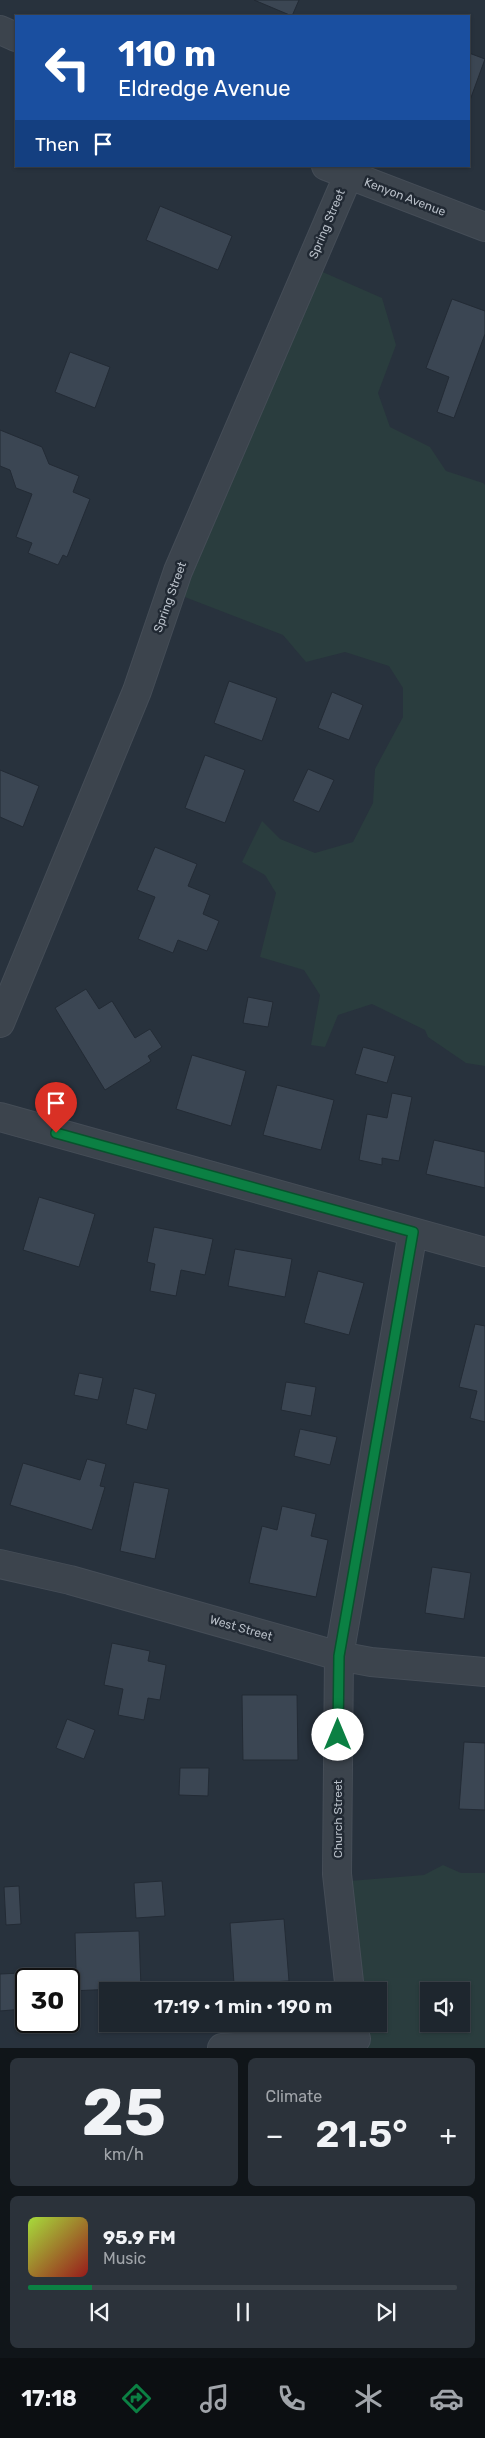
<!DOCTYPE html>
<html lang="en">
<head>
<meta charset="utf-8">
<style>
  :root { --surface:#1e262e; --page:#2b323a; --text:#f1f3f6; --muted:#a1a5aa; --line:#3c434a; --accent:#0b8043 }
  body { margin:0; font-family:Rubik,sans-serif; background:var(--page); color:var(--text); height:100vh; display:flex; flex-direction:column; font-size:19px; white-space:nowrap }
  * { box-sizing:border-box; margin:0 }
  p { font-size:16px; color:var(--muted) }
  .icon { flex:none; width:28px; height:28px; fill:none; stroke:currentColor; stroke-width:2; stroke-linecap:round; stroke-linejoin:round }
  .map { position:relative; height:2048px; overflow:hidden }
  .drawer { display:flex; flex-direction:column; gap:10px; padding:10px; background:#101519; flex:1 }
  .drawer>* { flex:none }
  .hud { position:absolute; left:15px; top:15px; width:455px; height:152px; border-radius:0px; box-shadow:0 1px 4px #0004,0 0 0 1px var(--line); background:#1a4fa0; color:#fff; overflow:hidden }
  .tools { position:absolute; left:420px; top:1982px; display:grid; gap:10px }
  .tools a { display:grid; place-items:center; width:50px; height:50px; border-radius:0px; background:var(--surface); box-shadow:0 1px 4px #0004,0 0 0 1px var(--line); font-size:25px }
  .speed { position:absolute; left:15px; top:1968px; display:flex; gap:10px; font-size:25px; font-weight:700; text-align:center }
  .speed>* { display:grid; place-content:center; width:65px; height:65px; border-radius:50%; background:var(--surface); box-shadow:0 1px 4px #0004,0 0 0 1px var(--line); line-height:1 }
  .speed .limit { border:2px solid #111; border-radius:8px; background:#fff; color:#111 }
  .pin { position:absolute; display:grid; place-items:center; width:42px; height:42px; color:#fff; margin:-51px -21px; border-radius:50% 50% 50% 0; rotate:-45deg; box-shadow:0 0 5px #0007 }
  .pin .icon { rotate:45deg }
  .me { position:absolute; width:55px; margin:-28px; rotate:0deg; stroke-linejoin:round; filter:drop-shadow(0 0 4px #0008) }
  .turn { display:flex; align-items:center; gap:18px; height:105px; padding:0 20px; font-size:22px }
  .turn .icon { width:65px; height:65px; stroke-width:2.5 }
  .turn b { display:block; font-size:35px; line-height:42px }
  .then { display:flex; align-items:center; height:48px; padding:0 20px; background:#0003; gap:10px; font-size:19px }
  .big { font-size:38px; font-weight:600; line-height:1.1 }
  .drawer .tile { flex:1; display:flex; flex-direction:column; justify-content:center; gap:8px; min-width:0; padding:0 18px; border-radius:8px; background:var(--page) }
  .drawer .dial { align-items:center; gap:0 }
  .dial b { font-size:65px; line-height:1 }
  .song { display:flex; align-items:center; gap:15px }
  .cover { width:60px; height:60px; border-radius:8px; background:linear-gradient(135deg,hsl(80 70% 55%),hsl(0 70% 35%)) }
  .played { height:5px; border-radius:2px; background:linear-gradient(90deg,var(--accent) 15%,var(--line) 15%) }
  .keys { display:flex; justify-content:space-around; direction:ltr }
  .heat { display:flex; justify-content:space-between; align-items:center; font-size:28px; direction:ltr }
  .drawer .tiles { flex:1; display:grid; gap:10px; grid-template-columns:1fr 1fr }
  .tile:last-child { grid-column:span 2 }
  .trip { position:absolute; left:99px; top:1982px; width:288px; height:50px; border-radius:0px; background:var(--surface); box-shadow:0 1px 4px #0004,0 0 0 1px var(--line); font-weight:600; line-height:50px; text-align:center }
  .tabs { display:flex; height:80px; justify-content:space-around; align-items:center; background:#0c0f12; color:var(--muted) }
  .tabs .icon { width:35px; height:35px }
  .tabs .selected { color:var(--accent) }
  .tabs b { font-size:22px; color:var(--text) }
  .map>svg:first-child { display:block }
</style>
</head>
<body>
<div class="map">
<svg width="485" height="2048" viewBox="0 0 485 2048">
  <rect width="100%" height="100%" fill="#28323d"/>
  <!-- green -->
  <path fill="#2a3d3e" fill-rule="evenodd" d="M309,266L382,298L396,345L378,393L390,427L430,447L446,471L483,483L485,485V1066L466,1063L428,1037L425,1030L372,1004L338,1015L325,1047L311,1045L320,995L304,970L260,957L276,893L265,875L242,862L262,821L280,839L315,853L353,842L373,803L375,769L403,717V688L389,666L345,652L306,662L283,635L177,594Z
    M443,1865L461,1873H485V2048H351L349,2024H378V1991H345L337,1882L424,1875ZM429,1991H461V2024H429Z"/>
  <!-- building -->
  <path fill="#3b4653" stroke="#232b35" d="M254,0H299L292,16Z
    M469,53L485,59L469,103Z
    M160,206L232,236L218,270L146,240Z
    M452,299L485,311V334L454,418L437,412L449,377L426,368Z
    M70,352L110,367L95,408L55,392Z
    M0,430L42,447L49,464L79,476L73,492L90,499L67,557L63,555L58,565L28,553L32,543L16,537L32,494L16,488L10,470L0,466Z
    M229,681L277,698L262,741L214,723Z
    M332,692L363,705L349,740L318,728Z
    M205,755L245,770L225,823L185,808Z
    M308,769L334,780L319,812L293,801Z
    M0,770L39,786L23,827L0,817Z
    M155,847L197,864L188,886L210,895L203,914L219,921L207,951L178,940L173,953L138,939L155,897L137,890Z
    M86,989L99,1009L112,1001L135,1038L150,1029L162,1047L148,1056L151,1061L105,1090L55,1008Z
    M248,997L273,1002L268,1027L243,1023Z
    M363,1047L395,1056L387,1083L355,1074Z
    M192,1055L246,1071L231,1126L176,1109Z
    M277,1085L334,1100L321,1150L263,1135Z
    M392,1093L412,1097L399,1161L382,1158V1165L359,1160L367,1114L387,1118Z
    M434,1140L485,1152V1188L426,1174Z
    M39,1197L95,1214L79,1267L23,1250Z
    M154,1227L213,1239L205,1275L181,1270L176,1296L150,1291L155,1264L147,1262Z
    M235,1249L292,1259L285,1297L228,1286Z
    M318,1271L364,1283L349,1335L304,1323Z
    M475,1324L485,1326V1422L470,1418L477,1391L459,1387Z
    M79,1373L103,1378L98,1400L74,1395Z
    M286,1382L316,1387L311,1416L281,1410Z
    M134,1388L156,1394L147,1430L126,1424Z
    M300,1429L337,1437L330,1465L294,1456Z
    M87,1459L106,1464L100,1486L105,1487L92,1530L10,1505L23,1463L80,1480Z
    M134,1482L169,1489L155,1559L120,1551Z
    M282,1506L316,1514L311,1536L328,1540L316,1597L249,1583L262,1526L277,1530Z
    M432,1567L471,1573L464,1619L425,1613Z
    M112,1643L150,1651L148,1661L166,1665L160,1700L148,1698L144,1720L118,1715L123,1689L104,1685Z
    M242,1695H297L298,1760H243Z
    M67,1719L95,1730L84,1759L56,1748Z
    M464,1742L485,1743V1810L459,1809Z
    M180,1768H209L208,1796L179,1795Z
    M162,1881L165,1916L136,1918L134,1883Z
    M19,1886L21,1924L6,1925L4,1887Z
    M284,1919L289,1981L234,1984L230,1923Z
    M139,1931L141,1988L69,1991L67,1970L76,1969L75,1933Z
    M22,1973L24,2009L0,2011V1974Z"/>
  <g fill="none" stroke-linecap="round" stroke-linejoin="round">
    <!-- minor casing -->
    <g stroke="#454d57" stroke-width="30">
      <path id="minor" d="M0,30L16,37
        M326,166L485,227
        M0,1023L137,691L178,571L348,176
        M0,1117L485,1252
        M0,1564L70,1580L339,1656L371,1662L485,1672
        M350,1991L337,1874L339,1656L413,1232
        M222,2048L356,2039"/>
    </g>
    <!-- minor -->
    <use href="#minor" stroke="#3c444d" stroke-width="28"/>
  </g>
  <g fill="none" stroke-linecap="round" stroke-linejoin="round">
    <!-- route casing -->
    <g stroke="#07532c" stroke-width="12">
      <path id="route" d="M56,1133L413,1232L339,1656L338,1735"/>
    </g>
    <!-- route -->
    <use href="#route" stroke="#0b8043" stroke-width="9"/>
  </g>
  <g text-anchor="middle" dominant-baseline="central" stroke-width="5" stroke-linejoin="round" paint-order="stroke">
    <!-- street labels -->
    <g font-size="12" fill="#b8bfc8" stroke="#212933">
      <text transform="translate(405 197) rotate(21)">Kenyon Avenue</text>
      <text transform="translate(327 224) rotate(-67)">Spring Street</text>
      <text transform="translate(170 597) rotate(-70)">Spring Street</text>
      <text transform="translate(241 1628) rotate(16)">West Street</text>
      <text transform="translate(338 1819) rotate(-90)">Church Street</text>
    </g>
  </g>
</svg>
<div class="tools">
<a><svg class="icon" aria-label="sound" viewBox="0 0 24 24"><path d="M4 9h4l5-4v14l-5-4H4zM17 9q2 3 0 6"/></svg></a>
</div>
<div class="speed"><div class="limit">30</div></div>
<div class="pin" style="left:56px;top:1133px;background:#d93025"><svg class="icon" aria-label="arrive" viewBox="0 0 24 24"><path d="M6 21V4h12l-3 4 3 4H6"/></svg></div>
<svg class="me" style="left:338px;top:1735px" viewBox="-20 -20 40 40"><circle r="19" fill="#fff"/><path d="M0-13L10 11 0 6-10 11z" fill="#0b8043"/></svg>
<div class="trip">17:19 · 1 min · 190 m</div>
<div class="hud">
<div class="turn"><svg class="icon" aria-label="left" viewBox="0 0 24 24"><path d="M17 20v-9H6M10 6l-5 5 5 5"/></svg><div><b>110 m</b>Eldredge Avenue</div></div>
<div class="then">Then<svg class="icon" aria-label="arrive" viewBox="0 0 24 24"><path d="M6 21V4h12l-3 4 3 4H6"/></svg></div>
</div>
</div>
<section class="drawer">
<div class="tiles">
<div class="tile dial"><b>25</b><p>km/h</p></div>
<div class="tile"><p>Climate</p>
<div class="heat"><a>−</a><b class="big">21.5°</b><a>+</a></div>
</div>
<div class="tile">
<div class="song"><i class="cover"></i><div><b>95.9 FM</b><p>Music</p></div></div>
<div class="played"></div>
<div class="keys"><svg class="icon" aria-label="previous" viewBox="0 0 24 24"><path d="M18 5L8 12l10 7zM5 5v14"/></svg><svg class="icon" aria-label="pause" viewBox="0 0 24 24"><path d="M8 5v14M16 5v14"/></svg><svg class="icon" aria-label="next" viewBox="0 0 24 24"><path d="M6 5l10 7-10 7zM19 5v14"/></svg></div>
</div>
</div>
</section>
<nav class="tabs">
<b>17:18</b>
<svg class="icon selected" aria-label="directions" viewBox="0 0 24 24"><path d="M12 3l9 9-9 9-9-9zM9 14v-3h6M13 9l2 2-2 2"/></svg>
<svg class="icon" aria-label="music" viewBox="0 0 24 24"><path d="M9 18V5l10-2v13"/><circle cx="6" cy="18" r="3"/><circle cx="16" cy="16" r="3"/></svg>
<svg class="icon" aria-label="phone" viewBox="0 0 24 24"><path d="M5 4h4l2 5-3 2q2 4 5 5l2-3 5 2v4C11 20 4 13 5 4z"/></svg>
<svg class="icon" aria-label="climate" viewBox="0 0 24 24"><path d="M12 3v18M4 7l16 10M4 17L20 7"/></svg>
<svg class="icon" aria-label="car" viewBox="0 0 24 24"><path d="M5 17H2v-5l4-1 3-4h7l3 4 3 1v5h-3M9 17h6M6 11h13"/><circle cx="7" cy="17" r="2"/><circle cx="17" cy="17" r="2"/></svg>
</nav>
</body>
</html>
